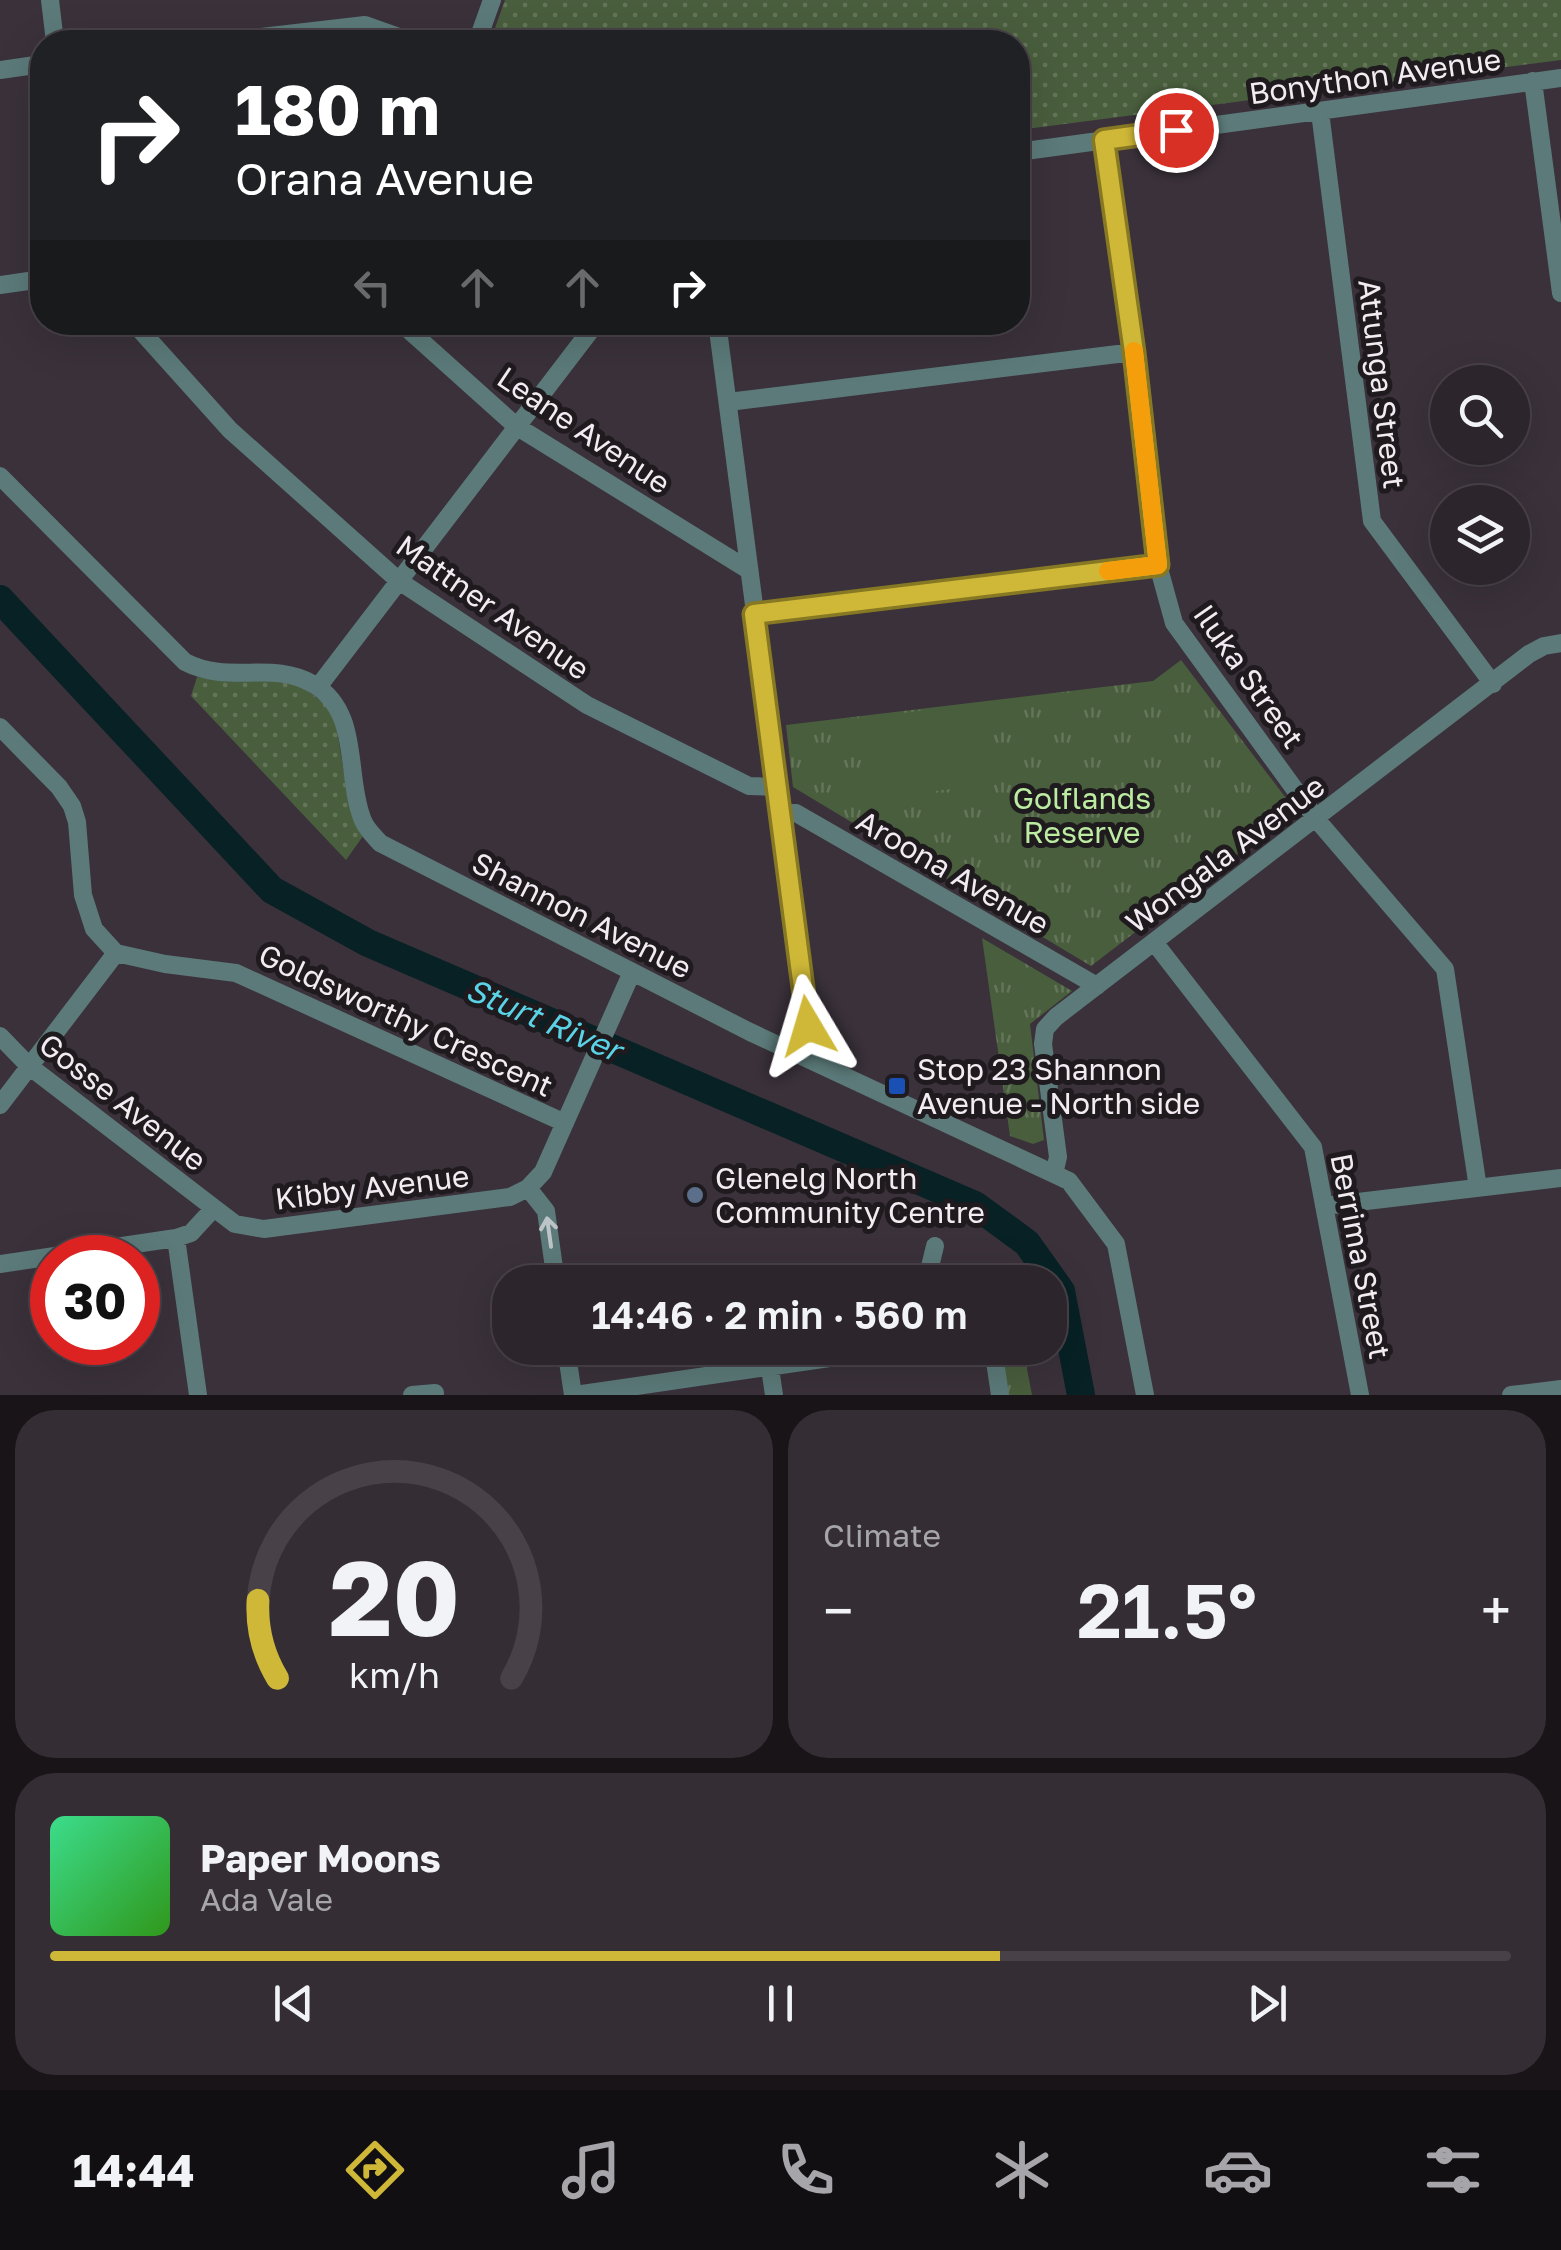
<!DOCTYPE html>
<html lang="en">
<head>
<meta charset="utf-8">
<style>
  :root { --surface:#2c252c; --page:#342d34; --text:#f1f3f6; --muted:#a6a5a9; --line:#484248; --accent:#cfb837 }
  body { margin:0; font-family:"Golos Text",sans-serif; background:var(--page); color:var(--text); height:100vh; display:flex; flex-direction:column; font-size:38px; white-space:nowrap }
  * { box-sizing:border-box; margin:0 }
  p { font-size:32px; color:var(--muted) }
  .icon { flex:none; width:55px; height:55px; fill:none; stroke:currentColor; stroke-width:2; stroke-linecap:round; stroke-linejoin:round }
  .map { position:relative; height:1395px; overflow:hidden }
  .drawer { display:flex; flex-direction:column; gap:15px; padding:15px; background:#181418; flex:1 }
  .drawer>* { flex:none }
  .guide { position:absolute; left:30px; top:30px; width:1000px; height:305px; border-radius:40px; box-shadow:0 10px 40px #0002,0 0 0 2px var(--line); background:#202124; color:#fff; overflow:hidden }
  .controls { position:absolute; left:1430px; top:365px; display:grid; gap:20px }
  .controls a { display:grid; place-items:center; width:100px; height:100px; border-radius:50%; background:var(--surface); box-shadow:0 10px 40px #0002,0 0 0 2px var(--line); font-size:50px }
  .speed { position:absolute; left:30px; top:1235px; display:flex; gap:20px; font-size:50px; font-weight:700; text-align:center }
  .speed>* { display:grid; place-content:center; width:130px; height:130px; border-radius:50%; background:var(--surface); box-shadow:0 10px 40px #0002,0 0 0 2px var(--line); line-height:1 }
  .speed .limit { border:15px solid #d22; background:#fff; color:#111 }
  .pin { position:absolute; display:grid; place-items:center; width:85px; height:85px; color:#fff; margin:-42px; border:5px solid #fff; border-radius:50%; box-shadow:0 2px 10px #0007 }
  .me { position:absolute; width:110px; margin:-55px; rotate:353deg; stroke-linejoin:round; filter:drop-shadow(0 0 8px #0008) }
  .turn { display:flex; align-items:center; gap:35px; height:210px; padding:0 40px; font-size:45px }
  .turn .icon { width:130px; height:130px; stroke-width:2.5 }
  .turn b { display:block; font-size:70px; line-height:85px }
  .lanes { display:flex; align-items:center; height:95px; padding:0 40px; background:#0003; justify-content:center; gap:50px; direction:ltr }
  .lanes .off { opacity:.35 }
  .big { font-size:75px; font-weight:600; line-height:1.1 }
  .drawer .card { flex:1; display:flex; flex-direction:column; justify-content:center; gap:15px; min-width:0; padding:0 35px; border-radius:40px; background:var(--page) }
  .drawer .dial { align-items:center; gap:0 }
  .dial svg { height:260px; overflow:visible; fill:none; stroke:var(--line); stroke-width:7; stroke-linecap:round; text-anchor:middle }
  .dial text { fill:var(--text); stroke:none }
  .song { display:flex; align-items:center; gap:30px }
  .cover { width:120px; height:120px; border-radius:15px; background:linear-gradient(135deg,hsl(150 70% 55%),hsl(110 70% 35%)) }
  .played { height:10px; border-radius:5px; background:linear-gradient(90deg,var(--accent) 65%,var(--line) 65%) }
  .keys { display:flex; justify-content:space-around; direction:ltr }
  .heat { display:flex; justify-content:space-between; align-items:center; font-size:55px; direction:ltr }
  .drawer .tiles { flex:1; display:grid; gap:15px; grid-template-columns:1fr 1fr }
  .card:last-child { grid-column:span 2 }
  .trip { position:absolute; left:492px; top:1265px; width:575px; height:100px; border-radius:40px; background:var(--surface); box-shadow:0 10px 40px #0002,0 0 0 2px var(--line); font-weight:600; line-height:100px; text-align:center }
  .menu { display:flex; height:160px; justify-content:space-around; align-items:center; background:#120f12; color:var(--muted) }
  .menu .icon { width:70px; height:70px }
  .menu .selected { color:var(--accent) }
  .menu b { font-size:45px; color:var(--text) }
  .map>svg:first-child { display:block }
</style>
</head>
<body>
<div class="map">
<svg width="1561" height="1395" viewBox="0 0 1561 1395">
  <defs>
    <pattern id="grass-dots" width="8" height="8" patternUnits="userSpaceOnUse" patternTransform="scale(2.5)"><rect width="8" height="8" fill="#495e3d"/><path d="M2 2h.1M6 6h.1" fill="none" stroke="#64755a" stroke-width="1.8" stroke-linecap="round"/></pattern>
    <pattern id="park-tufts" width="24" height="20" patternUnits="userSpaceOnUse" patternTransform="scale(2.5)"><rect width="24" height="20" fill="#495e3d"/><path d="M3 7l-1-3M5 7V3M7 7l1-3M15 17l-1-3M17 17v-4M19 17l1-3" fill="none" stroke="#64755a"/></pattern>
  </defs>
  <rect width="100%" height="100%" fill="#3a313a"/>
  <!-- grass -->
  <path fill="url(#grass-dots)" d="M505,0H1561V60L1018,130V42H490Z
    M197,677L224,681L281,679L298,683L327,706L335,718L349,804L363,836L346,860L191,696Z"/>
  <!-- park -->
  <path fill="url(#park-tufts)" d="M1181,660L1295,810L1091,966L793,787L786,725L1153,681Z
    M982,938L1072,991L1030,1024L1044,1140L1033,1144L1010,1136Z
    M1002,1348H1023L1032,1395H1008Z"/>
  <!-- pitch -->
  <path fill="#495e3d" d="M981,704L991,784L870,799L860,718Z"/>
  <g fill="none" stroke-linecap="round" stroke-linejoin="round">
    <!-- river -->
    <path stroke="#072125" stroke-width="28" d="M0,599L272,890L368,943L975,1205L1027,1243L1061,1291L1081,1395"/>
    <!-- minor -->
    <path stroke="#5b7a79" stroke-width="18" d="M50,0L55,42
      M219,42L365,25L413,42
      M477,42L492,0
      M0,70L42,64
      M1533,81L1561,293
      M1320,112L1372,521L1493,684
      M1104,140L1134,352L1158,565L1174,623L1317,820L1445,969L1478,1188
      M1018,152L1561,78
      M0,285L42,279
      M133,322L230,430L399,581L587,705L749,786L777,787
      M400,322L516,426L747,569
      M717,322L809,1026L798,1053
      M728,402L1134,352
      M0,476L185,662C230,685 271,660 313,684C361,712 345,774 362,818C365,828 374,836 380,843L750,1032L1069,1181L1116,1244L1145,1395
      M755,614L1158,565
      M318,687L597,322
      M0,727L59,787L72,806L77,822L83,895L94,929L116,953
      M780,813H796L1097,986
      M1154,942L1313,1147L1360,1395
      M116,953L165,964L236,973L565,1123
      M0,1036L29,1066L214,1208
      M0,1105L116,953
      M1054,1174L1058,1157L1043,1044L1045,1029L1056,1017L1529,654L1544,646L1561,643
      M528,1188L546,1211L556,1282
      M1324,1206L1561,1178
      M176,1238L198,1395
      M0,1264L176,1238L191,1233L214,1208L235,1224L264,1229L510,1197L528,1188L543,1172L632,972
      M929,1282L928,1275L935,1246
      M566,1348L573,1395
      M993,1348L1000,1395
      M770,1368L774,1395
      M412,1395L435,1393
      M575,1395L898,1348
      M1511,1395L1561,1389"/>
  </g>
  <!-- one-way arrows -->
  <defs><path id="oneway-shaft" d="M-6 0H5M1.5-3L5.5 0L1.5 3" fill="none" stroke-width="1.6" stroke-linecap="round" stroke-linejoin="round" transform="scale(2.5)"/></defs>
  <use stroke="#bdc4c8" href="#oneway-shaft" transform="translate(549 1232) rotate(-98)"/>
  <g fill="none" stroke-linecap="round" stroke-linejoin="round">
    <!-- route casing -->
    <g stroke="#877824" stroke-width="25">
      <path id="route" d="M808,1026L754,614L1158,565L1134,352L1104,140L1176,130"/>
    </g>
    <!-- route -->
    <use href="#route" stroke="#cfb837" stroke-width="18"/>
    <!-- slow -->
    <path stroke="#f59e0b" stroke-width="18" d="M1108,571L1158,565L1134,351"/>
  </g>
  <!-- markers -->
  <rect fill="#1a4fb4" stroke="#1e1a1e" stroke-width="4" x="887" y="1076" width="20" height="20" rx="5"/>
  <circle fill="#5c6f8a" stroke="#1e1a1e" stroke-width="4" cx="695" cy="1195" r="10"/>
  <g text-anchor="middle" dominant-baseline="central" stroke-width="10" stroke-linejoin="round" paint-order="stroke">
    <!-- street labels -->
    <g font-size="30" fill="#f2ecf2" stroke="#1e1a1e">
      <text transform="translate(1375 76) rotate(-8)">Bonython Avenue</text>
      <text transform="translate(1382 384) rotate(83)">Attunga Street</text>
      <text transform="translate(584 430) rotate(34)">Leane Avenue</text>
      <text transform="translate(493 607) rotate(35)">Mattner Avenue</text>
      <text transform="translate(1249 676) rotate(55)">Iluka Street</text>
      <text transform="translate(1225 854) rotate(-37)">Wongala Avenue</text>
      <text transform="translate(953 872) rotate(30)">Aroona Avenue</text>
      <text transform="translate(582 915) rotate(27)">Shannon Avenue</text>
      <text transform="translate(406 1020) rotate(25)">Goldsworthy Crescent</text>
      <text transform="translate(123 1102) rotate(38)">Gosse Avenue</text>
      <text transform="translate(372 1187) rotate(-7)">Kibby Avenue</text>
      <text transform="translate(1361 1256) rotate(79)">Berrima Street</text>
    </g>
    <!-- park labels -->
    <g font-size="30" fill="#bceca2" stroke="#1e1a1e">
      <text x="1082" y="798">Golflands<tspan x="1082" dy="34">Reserve</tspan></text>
    </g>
    <!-- poi labels -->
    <g font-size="30" fill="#f2ecf2" stroke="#1e1a1e" text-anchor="start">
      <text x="917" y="1069">Stop 23 Shannon<tspan x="917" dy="34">Avenue - North side</tspan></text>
      <text x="715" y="1178">Glenelg North<tspan x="715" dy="34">Community Centre</tspan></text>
    </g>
    <!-- water labels -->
    <g font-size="32" font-style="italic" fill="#59d3e5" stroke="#1e1a1e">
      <text transform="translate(544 1019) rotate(23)">Sturt River</text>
    </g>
  </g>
</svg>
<div class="controls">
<a><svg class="icon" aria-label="search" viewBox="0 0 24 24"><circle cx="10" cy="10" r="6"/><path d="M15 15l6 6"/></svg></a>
<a><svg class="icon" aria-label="layers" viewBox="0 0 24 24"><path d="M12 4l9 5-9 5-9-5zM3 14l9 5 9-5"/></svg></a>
</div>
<div class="speed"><div class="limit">30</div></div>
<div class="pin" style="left:1176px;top:130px;background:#d93025"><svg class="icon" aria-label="arrive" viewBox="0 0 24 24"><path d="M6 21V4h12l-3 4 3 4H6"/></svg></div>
<svg class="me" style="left:808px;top:1026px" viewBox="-20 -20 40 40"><path d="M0-17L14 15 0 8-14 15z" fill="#cfb837" stroke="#fff" stroke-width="4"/></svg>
<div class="trip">14:46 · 2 min · 560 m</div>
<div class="guide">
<div class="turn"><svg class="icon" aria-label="right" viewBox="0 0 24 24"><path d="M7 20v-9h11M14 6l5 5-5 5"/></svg><div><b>180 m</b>Orana Avenue</div></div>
<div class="lanes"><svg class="icon off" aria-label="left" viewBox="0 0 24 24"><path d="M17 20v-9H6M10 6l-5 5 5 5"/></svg><svg class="icon off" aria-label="ahead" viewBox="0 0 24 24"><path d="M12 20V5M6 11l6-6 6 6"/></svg><svg class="icon off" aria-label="ahead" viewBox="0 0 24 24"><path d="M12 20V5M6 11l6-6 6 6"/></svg><svg class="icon" aria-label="right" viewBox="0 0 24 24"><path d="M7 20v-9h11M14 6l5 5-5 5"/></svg></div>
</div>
</div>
<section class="drawer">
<div class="tiles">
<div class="card dial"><svg viewBox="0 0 100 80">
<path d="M14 69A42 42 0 1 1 86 69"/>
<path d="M14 69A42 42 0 0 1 8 45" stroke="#cfb837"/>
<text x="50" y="56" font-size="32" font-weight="700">20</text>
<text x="50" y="72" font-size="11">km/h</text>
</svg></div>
<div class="card"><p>Climate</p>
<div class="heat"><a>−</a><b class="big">21.5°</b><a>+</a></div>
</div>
<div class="card">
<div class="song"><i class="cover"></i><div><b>Paper Moons</b><p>Ada Vale</p></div></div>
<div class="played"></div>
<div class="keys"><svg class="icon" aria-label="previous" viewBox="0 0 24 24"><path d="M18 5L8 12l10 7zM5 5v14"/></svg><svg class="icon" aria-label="pause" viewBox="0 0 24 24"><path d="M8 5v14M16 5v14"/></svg><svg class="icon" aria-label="next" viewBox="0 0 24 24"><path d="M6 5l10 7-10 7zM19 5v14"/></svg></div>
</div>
</div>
</section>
<nav class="menu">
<b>14:44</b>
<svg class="icon selected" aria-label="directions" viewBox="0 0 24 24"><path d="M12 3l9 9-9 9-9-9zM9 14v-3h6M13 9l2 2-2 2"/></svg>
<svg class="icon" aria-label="music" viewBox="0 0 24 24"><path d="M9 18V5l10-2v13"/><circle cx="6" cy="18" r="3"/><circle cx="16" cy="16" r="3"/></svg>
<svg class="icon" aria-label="phone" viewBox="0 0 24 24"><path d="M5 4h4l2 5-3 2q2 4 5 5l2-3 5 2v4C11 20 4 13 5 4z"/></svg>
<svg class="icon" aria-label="climate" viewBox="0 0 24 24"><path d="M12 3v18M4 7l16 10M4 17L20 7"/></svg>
<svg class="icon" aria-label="car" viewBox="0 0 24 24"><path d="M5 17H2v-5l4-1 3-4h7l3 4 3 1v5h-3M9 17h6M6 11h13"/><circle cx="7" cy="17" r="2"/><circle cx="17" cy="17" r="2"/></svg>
<svg class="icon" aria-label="filters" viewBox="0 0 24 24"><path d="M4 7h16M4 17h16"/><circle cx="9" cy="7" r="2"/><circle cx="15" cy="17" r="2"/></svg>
</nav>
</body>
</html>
